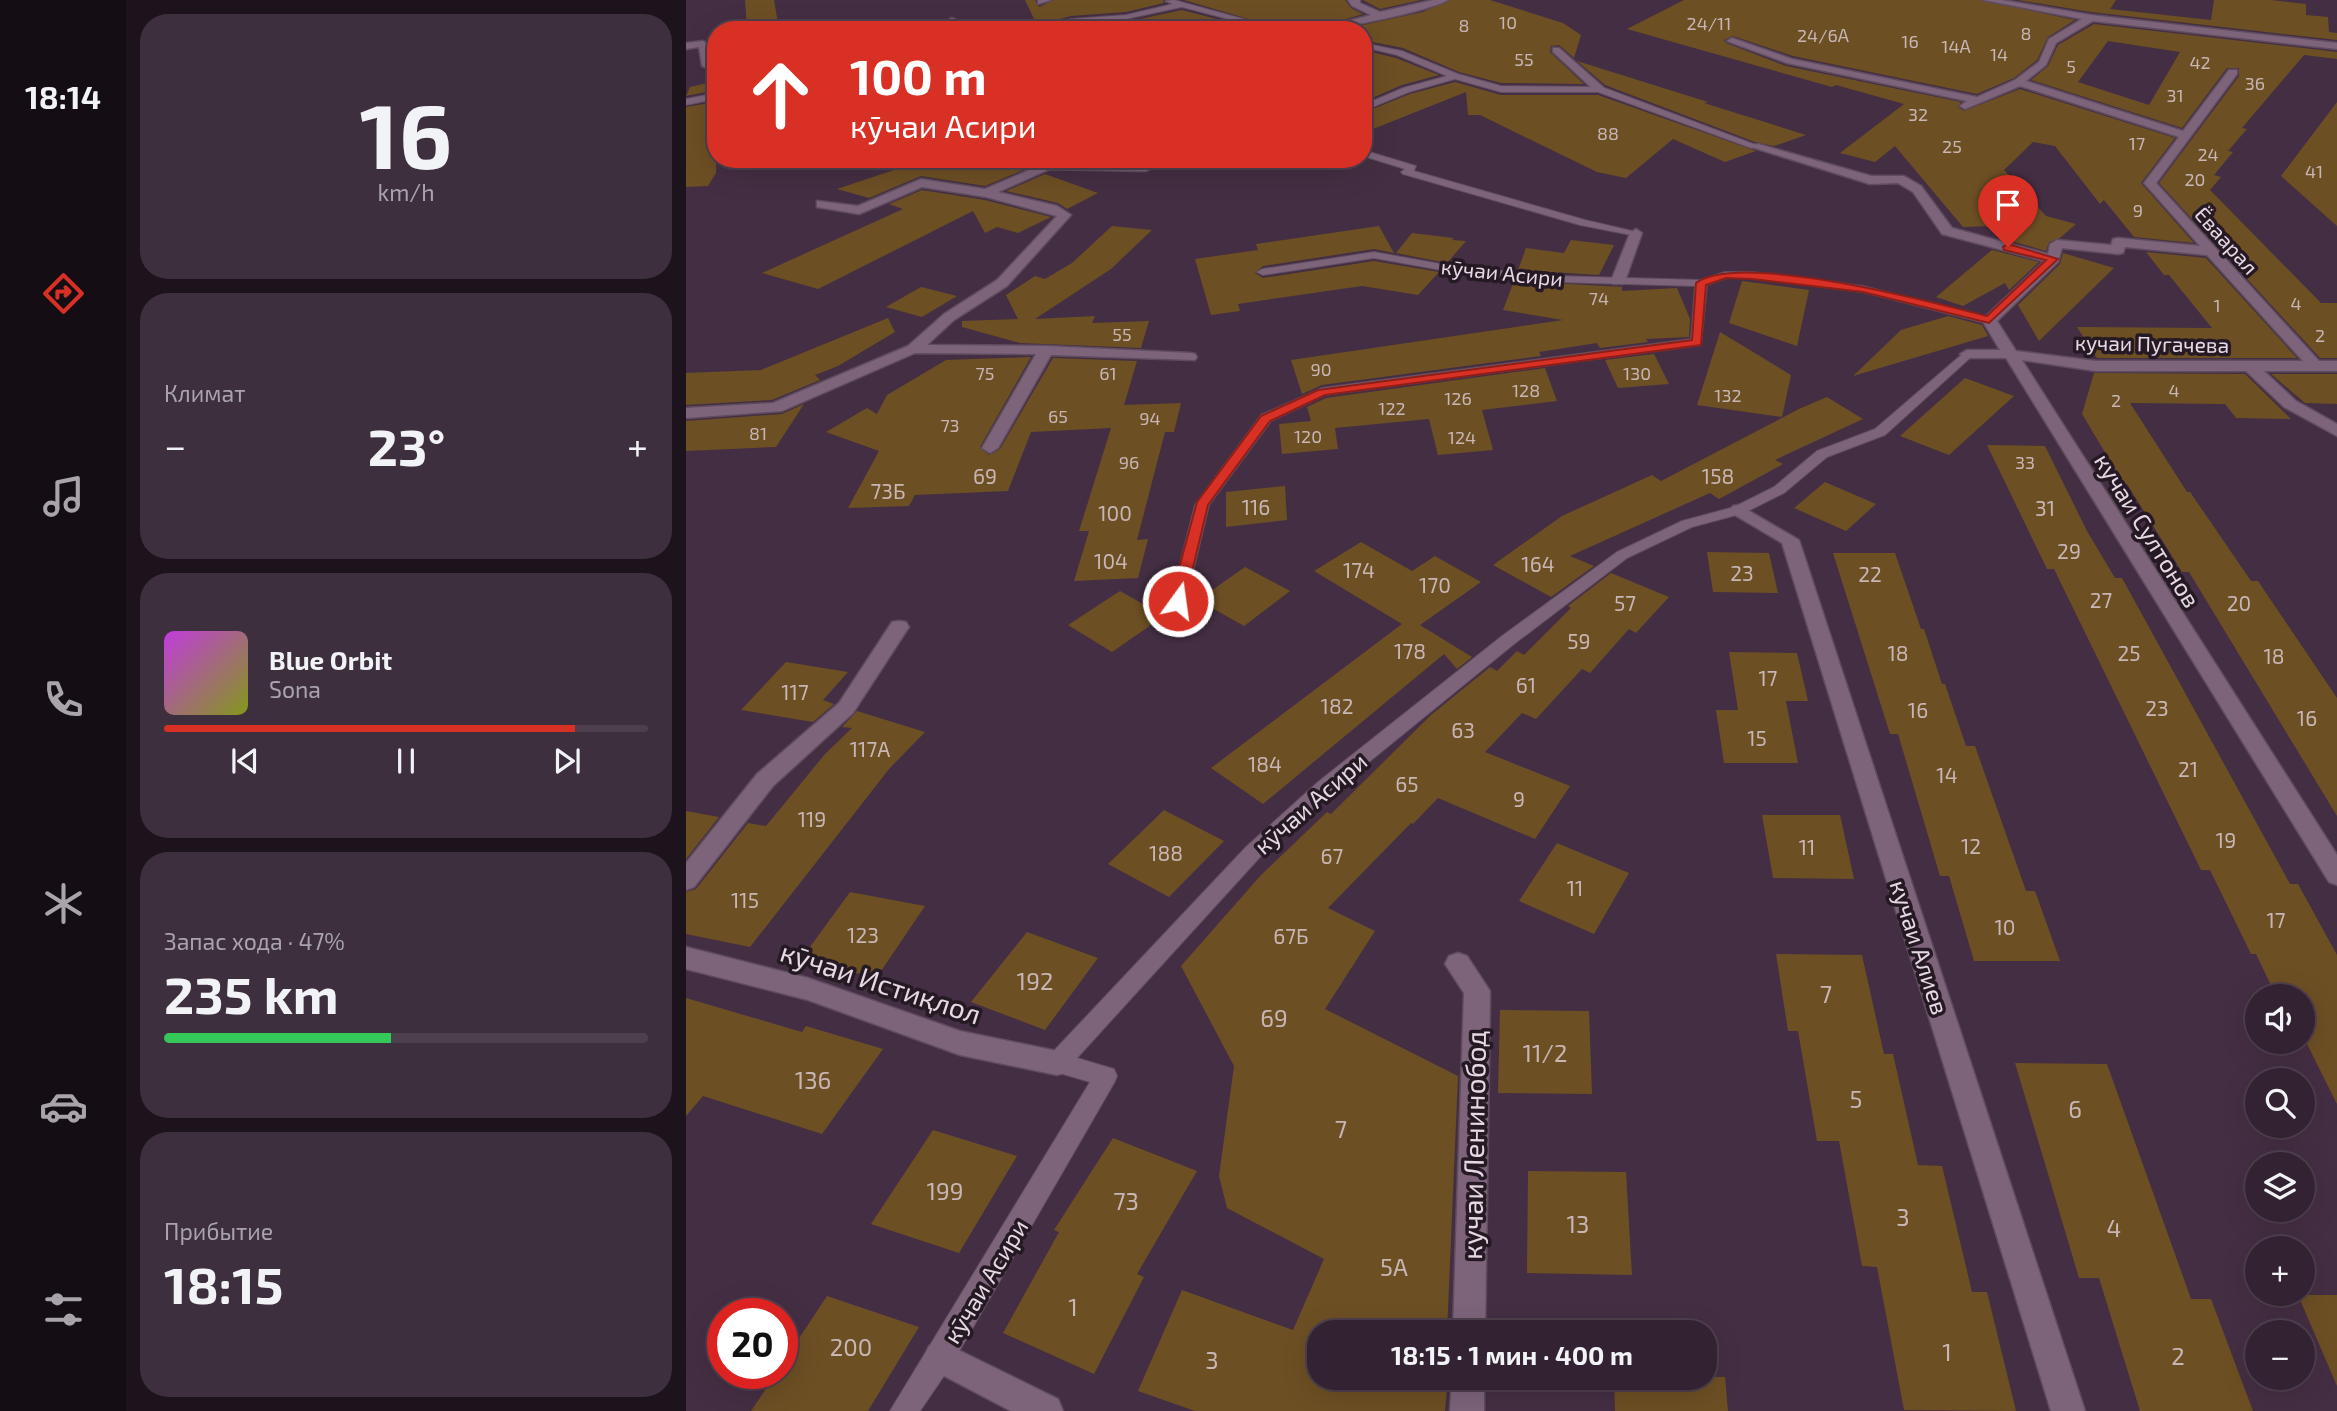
<!DOCTYPE html>
<html lang="ru">
<head>
<meta charset="utf-8">
<style>
  :root { --surface:#332232; --page:#3e2f3e; --text:#f1f3f6; --muted:#a9a4ac; --line:#4e3f4d; --accent:#d93025 }
  body { margin:0; font-family:"Exo 2",sans-serif; background:var(--page); color:var(--text); height:100vh; display:flex; flex-direction:column; font-size:26px; white-space:nowrap }
  * { box-sizing:border-box; margin:0 }
  p { font-size:23px; color:var(--muted) }
  .icon { flex:none; width:38px; height:38px; fill:none; stroke:currentColor; stroke-width:2; stroke-linecap:round; stroke-linejoin:round }
  .map { position:relative; flex:1; overflow:hidden }
  .panel { display:flex; flex-direction:column; gap:14px; padding:14px; background:#1c131c; width:560px }
  .panel>* { flex:none }
  .guide { position:absolute; left:21px; top:21px; width:665px; height:147px; border-radius:28px; box-shadow:0 7px 28px #0002,0 0 0 2px var(--line); background:#d93025; color:#fff; overflow:hidden }
  .buttons { position:absolute; left:1559px; top:984px; display:grid; gap:14px }
  .buttons a { display:grid; place-items:center; width:70px; height:70px; border-radius:50%; background:var(--surface); box-shadow:0 7px 28px #0002,0 0 0 2px var(--line); font-size:35px }
  .speed { position:absolute; left:21px; top:1298px; display:flex; gap:14px; font-size:35px; font-weight:700; text-align:center }
  .speed>* { display:grid; place-content:center; width:91px; height:91px; border-radius:50%; background:var(--surface); box-shadow:0 7px 28px #0002,0 0 0 2px var(--line); line-height:1 }
  .speed .limit { border:10px solid #d22; background:#fff; color:#111 }
  .pin { position:absolute; display:grid; place-items:center; width:60px; height:60px; color:#fff; margin:-72px -30px; border-radius:50% 50% 50% 0; rotate:-45deg; box-shadow:0 0 7px #0007 }
  .pin .icon { rotate:45deg }
  .me { position:absolute; width:77px; margin:-38px; rotate:14deg; stroke-linejoin:round; filter:drop-shadow(0 0 5px #0008) }
  .turn { display:flex; align-items:center; gap:24px; height:147px; padding:0 28px; font-size:32px }
  .turn .icon { width:91px; height:91px; stroke-width:2.5 }
  .turn b { display:block; font-size:49px; line-height:60px }
  .big { font-size:52px; font-weight:700; line-height:1.1 }
  .panel .tile { flex:1; display:flex; flex-direction:column; justify-content:center; gap:10px; min-width:0; padding:0 24px; border-radius:28px; background:var(--page) }
  .panel .dial { align-items:center; gap:0 }
  .dial b { font-size:91px; line-height:1 }
  .song { display:flex; align-items:center; gap:21px }
  .cover { width:84px; height:84px; border-radius:10px; background:linear-gradient(135deg,hsl(290 70% 55%),hsl(70 70% 35%)) }
  .played { height:7px; border-radius:4px; background:linear-gradient(90deg,var(--accent) 85%,var(--line) 85%) }
  .keys { display:flex; justify-content:space-around; direction:ltr }
  .heat { display:flex; justify-content:space-between; align-items:center; font-size:38px; direction:ltr }
  .charge { height:10px; border-radius:5px; background:linear-gradient(90deg,#34c759 47%,var(--line) 0) }
  .trip { position:absolute; left:621px; top:1320px; width:410px; height:70px; border-radius:28px; background:var(--surface); box-shadow:0 7px 28px #0002,0 0 0 2px var(--line); font-weight:700; line-height:70px; text-align:center }
  main { display:flex; flex:1; min-height:0 }
  .tab-bar { display:flex; flex-direction:column; width:126px; justify-content:space-around; align-items:center; background:#140e14; color:var(--muted) }
  .tab-bar .icon { width:49px; height:49px }
  .tab-bar .selected { color:var(--accent) }
  .tab-bar b { font-size:32px; color:var(--text) }
  .map>svg:first-child { display:block }
</style>
</head>
<body>
<main>
<nav class="tab-bar">
<b>18:14</b>
<svg class="icon selected" aria-label="directions" viewBox="0 0 24 24"><path d="M12 3l9 9-9 9-9-9zM9 14v-3h6M13 9l2 2-2 2"/></svg>
<svg class="icon" aria-label="music" viewBox="0 0 24 24"><path d="M9 18V5l10-2v13"/><circle cx="6" cy="18" r="3"/><circle cx="16" cy="16" r="3"/></svg>
<svg class="icon" aria-label="phone" viewBox="0 0 24 24"><path d="M5 4h4l2 5-3 2q2 4 5 5l2-3 5 2v4C11 20 4 13 5 4z"/></svg>
<svg class="icon" aria-label="climate" viewBox="0 0 24 24"><path d="M12 3v18M4 7l16 10M4 17L20 7"/></svg>
<svg class="icon" aria-label="car" viewBox="0 0 24 24"><path d="M5 17H2v-5l4-1 3-4h7l3 4 3 1v5h-3M9 17h6M6 11h13"/><circle cx="7" cy="17" r="2"/><circle cx="17" cy="17" r="2"/></svg>
<svg class="icon" aria-label="filters" viewBox="0 0 24 24"><path d="M4 7h16M4 17h16"/><circle cx="9" cy="7" r="2"/><circle cx="15" cy="17" r="2"/></svg>
</nav>
<section class="panel">
<div class="tile dial"><b>16</b><p>km/h</p></div>
<div class="tile"><p>Климат</p>
<div class="heat"><a>−</a><b class="big">23°</b><a>+</a></div>
</div>
<div class="tile">
<div class="song"><i class="cover"></i><div><b>Blue Orbit</b><p>Sona</p></div></div>
<div class="played"></div>
<div class="keys"><svg class="icon" aria-label="previous" viewBox="0 0 24 24"><path d="M18 5L8 12l10 7zM5 5v14"/></svg><svg class="icon" aria-label="pause" viewBox="0 0 24 24"><path d="M8 5v14M16 5v14"/></svg><svg class="icon" aria-label="next" viewBox="0 0 24 24"><path d="M6 5l10 7-10 7zM19 5v14"/></svg></div>
</div>
<div class="tile"><p>Запас хода · 47%</p><b class="big">235 km</b><div class="charge"></div></div>
<div class="tile"><p>Прибытие</p><b class="big">18:15</b></div>
</section>
<div class="map">
<svg width="1651" height="1411" viewBox="0 0 1651 1411">
  <rect width="100%" height="100%" fill="#442e43"/>
  <!-- building -->
  <path fill="#6d4f24" fill-rule="evenodd" d="M59,0H88L92,23L61,27Z
    M339,0H349L353,7L368,0H477L478,3L440,12L385,16L351,25Z
    M498,0H659L665,8L677,14L625,30H600Z
    M677,0H735L694,9Z
    M764,0H804L877,23L895,35L888,58L873,45L865,46L864,52L898,84L815,83L773,72L717,48L677,40V30H654L737,12Z
    M998,0H1294L1389,20L1362,37L1351,60L1328,78L1291,94L1107,56L1047,36L1038,40L1040,43L1100,66L1275,102L1272,107L1278,111L1334,89L1489,138L1455,183L1508,243L1448,237L1418,200L1414,204L1369,146L1347,142L1318,170L1360,216L1390,224L1374,238L1363,242L1360,251L1318,239L1336,225L1277,227L1209,146L1189,162L1154,153L1218,104L1150,85L1146,87L941,29Z
    M1332,0H1430L1424,9L1525,20L1528,0H1585L1620,4V15L1642,17L1643,32L1651,33V40L1405,12Z
    M496,10L573,30H368L440,22Z
    M1408,24L1651,52V59L1618,55L1556,128L1561,129L1542,151L1547,152L1528,175L1535,177L1524,190L1635,303H1651V358H1634L1473,183L1553,76V68H1541L1496,128L1345,80L1362,66L1372,45ZM1422,41L1494,52L1463,105L1392,82Z
    M677,50L710,58L753,75L716,85L677,102Z
    M891,61L1022,102L1018,103L1120,135L1088,146L1069,142L919,85Z
    M30,81V90L0,96L4,87Z
    M769,82L815,95H912L1070,151L1039,162L987,139L940,178L911,172L794,115H782L780,92L677,133V113L724,94Z
    M30,102V173L22,186L0,187V107Z
    M1651,102V226L1595,176Z
    M241,159H319L342,168L299,186L235,176L183,198L151,189Z
    M359,174L412,193L381,209L372,203L320,191Z
    M236,190L299,200L365,217L332,233L311,227L299,233L287,211L132,289L76,273L217,209L203,204Z
    M426,226L466,230L425,269L349,319L409,316L406,323L463,321L455,348L334,343L276,327V321L332,319L320,295L349,276L359,279L386,263Z
    M693,226L708,253L688,249L577,266L569,273L577,278L688,261L753,272L732,295L676,286L552,304L554,311L525,315L509,259L572,250L570,244Z
    M726,233L768,238L766,240L780,241L761,263L710,253Z
    M885,240L928,245L913,275L832,270L840,248L878,253Z
    M1306,250L1353,262L1323,290L1319,283L1277,306L1250,297Z
    M1460,252L1520,258L1611,358H1411L1391,327L1526,328L1483,275H1478Z
    M1377,253L1428,268L1353,341L1332,305L1374,264Z
    M828,281L936,287V291L991,288L1004,319L1003,337L960,339L962,342L914,348L911,343L853,352L855,356L636,385L616,394L605,360L877,320L817,310Z
    M1056,281L1123,290L1111,346L1043,323Z
    M235,287L271,296L236,317L200,307Z
    M1262,316L1296,325L1302,336L1167,376L1215,330Z
    M202,318L209,332L152,366L129,375L134,380L86,400L0,405V373L75,370Z
    M1034,332L1105,375L1096,417L1011,405Z
    M968,354L983,384L932,388L919,360Z
    M345,357L294,447L303,455L314,449L367,358L451,361L438,405L495,403L488,432H479L451,540L462,539L452,578L388,581L403,531H393L425,428L345,432L322,491L229,495L223,506L162,508L193,451L140,432L181,408L191,414L201,395L260,360Z
    M859,368L871,401L796,410L807,450L752,455L743,419L649,428L652,449L596,454L593,424L625,421L621,407L640,398Z
    M1408,373L1559,374L1605,419L1550,418L1539,404L1444,403L1501,492H1504L1565,581H1572L1651,698V816L1503,572H1496L1441,484H1438L1396,414Z
    M1585,374H1651V404L1619,403Z
    M1279,378L1328,396L1263,455L1214,436Z
    M1141,397L1177,419L1089,460L1097,464L1033,499L1024,493L884,556L908,566L865,597L807,565L876,516L966,475L975,481L1113,409Z
    M118,404L90,447L0,451V421L96,414Z
    M1301,445L1359,446L1401,531L1429,578H1436L1604,884H1612L1651,955V1104L1621,1044H1614L1612,1041H1617V996H1590L1570,954H1565L1524,870H1515L1368,569H1361Z
    M1139,482L1190,504L1160,531L1108,508Z
    M599,486L601,520L540,527V492Z
    M675,542L726,571L749,556L795,582L734,625L786,657L771,669L758,654L577,804L525,768L716,624L628,571Z
    M1021,552L1083,553L1092,593L1027,592Z
    M1147,553H1209L1235,629H1238L1256,684H1259L1280,746H1289L1340,891H1349L1374,961H1288L1263,876H1254L1212,734H1204Z
    M559,567L604,591L558,626L512,600Z
    M925,573L983,597L950,633L943,629L904,673L896,669L850,719L836,713L799,752L884,786L849,839L752,798L727,824L725,823L642,908L689,931L639,1009L772,1076L761,1332H634V1377H762L759,1411H509L452,1391L496,1290L607,1330L638,1259L541,1208L533,1176L548,1066L495,966L575,875L641,812L645,814L745,715L804,667L811,671L831,651L838,655L885,608L882,606Z
    M434,591L478,616L426,652L382,625Z
    M1043,652L1111,653L1122,701H1100L1112,763H1038L1030,710H1052Z
    M100,662L162,672L137,700L148,704L127,722L55,710Z
    M171,711L239,732L203,769L64,947L0,934V892L10,889L62,823L80,826L139,754L166,728L156,727Z
    M478,810L538,841L483,897L422,864Z
    M0,811L33,817L0,859Z
    M1076,815H1154L1168,879L1087,878Z
    M871,843L943,873L908,934L833,901Z
    M164,892L239,906L191,977L113,962Z
    M341,932L412,958L359,1030L285,1002Z
    M1090,954L1176,955L1198,1054H1207L1232,1165L1256,1166L1286,1292H1301L1330,1411L1218,1410L1191,1267L1176,1266L1153,1141H1131L1112,1031H1102Z
    M0,998L116,1032L120,1026L197,1049L136,1134L17,1096L0,1116Z
    M814,1010L903,1011L906,1094L812,1093Z
    M1329,1063L1421,1064L1505,1299H1525L1567,1411H1454L1413,1278H1393Z
    M247,1130L331,1156L273,1253L185,1224Z
    M427,1138L511,1171L451,1274L458,1277L408,1374L317,1333L373,1232L368,1230Z
    M842,1171L940,1172L946,1275L841,1273Z
    M1612,1295H1651V1386Z
    M141,1296L233,1327L182,1411H65L90,1374H96V1364Z
    M928,1377H1039L1042,1411H929Z"/>
  <g fill="none" stroke-linecap="round" stroke-linejoin="round">
    <!-- lane casing -->
    <g stroke="#5f4c5e" stroke-width="2">
      <path id="lane" d="M488,0L598,30H584L496,7L440,19L343,30L385,19L440,15L487,4L479,1Z
        M677,43L716,51L772,74L815,86L916,87L1073,146L1065,148L912,92H815L769,79L723,92L677,111V105L717,88L761,76L711,55L677,47Z
        M30,93V99L0,105V99Z
        M677,150L730,166L728,171L899,220L955,233L950,236L894,225L717,174L715,172L719,169L677,156Z
        M688,252L766,266L870,276L1014,280L1039,272H1066L1177,286L1309,320L1303,324L1177,292L1066,278H1040L1021,285L1015,345L639,395L585,421L523,505L494,626L492,630H480L478,626L509,505L575,415L636,388L1005,339L1009,286L870,282L766,272L688,258L577,275L571,272L577,269Z
        M1281,350L1285,351V357L1199,435L1141,457L1098,493L1058,513L1006,527L941,558L828,644L646,792L574,857L391,1058L428,1069L431,1076L428,1083L264,1367L234,1411H204L404,1082L363,1070L360,1063L363,1056L560,847L632,782L816,636L931,552L996,521L1048,507L1088,487L1131,451L1189,429Z"/>
    </g>
    <!-- street casing -->
    <g stroke="#5f4c5e" stroke-width="3">
      <path id="street" d="M352,0H365L352,4Z
        M662,0H674V3L694,12L747,0H762C744,11 650,30 627,30L685,15L666,6Z
        M1297,0H1316L1405,15L1651,43V49L1407,21L1370,43L1360,65L1340,81L1497,131L1543,70H1551V74L1470,183L1633,361H1651V371H1578L1610,401L1651,424V436L1598,407L1560,371H1410L1336,360L1651,855V885L1643,882L1320,358H1281L1274,354L1281,350H1314L1296,320L1358,261L1256,234L1227,192L1212,183L1184,184L1062,146L1072,144L1185,176H1218L1235,186L1266,228L1362,254L1364,244L1371,240L1425,245L1427,239L1432,238L1514,246L1458,183L1493,137L1334,86L1279,109L1274,106L1281,101L1101,63L1041,41L1046,38L1106,59L1291,97L1329,80L1353,62L1363,39L1396,19ZM1439,247L1521,255L1617,361H1410L1330,351L1311,321L1372,262L1376,248L1432,254L1437,253Z
        M266,18L287,28L288,30H276L263,23L261,21Z
        M17,41L22,44L24,62L30,65V71L16,66L13,47L0,49V43Z
        M867,48H873L917,87V91H909L867,52Z
        M468,159H485L460,171L364,169L312,192L371,206L385,215L321,286L268,320L241,345L360,346L504,353L509,354L511,357L509,360L365,355L312,448L304,453L296,448L350,354L229,353L96,411L0,418V408L87,403L222,346L258,314L311,280L371,216L300,197L236,187L173,214L131,207V201L172,206L235,179L299,189L362,162L458,163Z
        M950,229L956,233L939,281L937,284H927L925,281L944,233Z
        M1053,505L1113,540L1399,1411H1365L1096,543L1047,514L1044,510L1047,506Z
        M213,621L220,622L223,627L167,713L87,786L8,887L0,890V863L71,774L153,703L206,622Z
        M0,947L122,978L274,1031L371,1051L381,1054L385,1063L381,1072L371,1075L274,1055L122,1000L0,969Z
        M772,953L781,956L804,991L799,1332H767L778,993L759,964L763,956Z
        M254,1341L372,1399L377,1411H325L243,1368L238,1357L243,1346Z
        M766,1377H798V1411H764Z"/>
    </g>
    <!-- lane -->
    <use href="#lane" fill="#7d647b" fill-rule="evenodd"/>
    <!-- street -->
    <use href="#street" fill="#7d647b" fill-rule="evenodd"/>
  </g>
  <!-- route -->
  <path fill="#d93025" stroke="#8d1f18" stroke-width="2" d="M1322,244L1372,259L1303,323L1177,292L1066,279L1040,278L1020,285L1015,345L639,395L584,421L522,505L499,601L492,606L484,601L511,502L575,416L632,390L1006,340L1010,283C1054,251 1246,302 1301,316L1360,260L1318,250L1317,247Z"/>
  <g text-anchor="middle" dominant-baseline="central" stroke-width="7" stroke-linejoin="round" paint-order="stroke">
    <!-- far-number labels -->
    <g font-size="18" fill="#c8b6b5">
      <text x="822" y="22">10</text>
      <text x="1023" y="23">24/11</text>
      <text x="778" y="25">8</text>
      <text x="1340" y="33">8</text>
      <text x="1137" y="35">24/6А</text>
      <text x="1224" y="41">16</text>
      <text x="1270" y="46">14А</text>
      <text x="1313" y="54">14</text>
      <text x="838" y="59">55</text>
      <text x="1514" y="62">42</text>
      <text x="1385" y="66">5</text>
      <text x="1569" y="83">36</text>
      <text x="1489" y="95">31</text>
      <text x="1232" y="114">32</text>
      <text x="922" y="133">88</text>
      <text x="1451" y="143">17</text>
      <text x="1266" y="146">25</text>
      <text x="1522" y="154">24</text>
      <text x="1628" y="171">41</text>
      <text x="1509" y="179">20</text>
      <text x="1452" y="210">9</text>
      <text x="913" y="298">74</text>
      <text x="1610" y="303">4</text>
      <text x="1531" y="305">1</text>
      <text x="436" y="334">55</text>
      <text x="1634" y="335">2</text>
      <text x="635" y="369">90</text>
      <text x="299" y="373">75</text>
      <text x="422" y="373">61</text>
      <text x="951" y="373">130</text>
      <text x="840" y="390">128</text>
      <text x="1488" y="390">4</text>
      <text x="1042" y="395">132</text>
      <text x="772" y="398">126</text>
      <text x="1430" y="400">2</text>
      <text x="706" y="408">122</text>
      <text x="372" y="416">65</text>
      <text x="464" y="418">94</text>
      <text x="264" y="425">73</text>
      <text x="72" y="433">81</text>
      <text x="622" y="436">120</text>
      <text x="776" y="437">124</text>
      <text x="443" y="462">96</text>
      <text x="1339" y="462">33</text>
    </g>
    <!-- far-street labels -->
    <g font-size="21" fill="#e7d8e5" stroke="#251a24">
      <text transform="translate(1541 240) rotate(48)">Ёваарал</text>
      <text transform="translate(816 272) rotate(6)">кӯчаи Асири</text>
      <text transform="translate(1466 343) rotate(1)">кучаи Пугачева</text>
    </g>
    <!-- number labels -->
    <g font-size="21" fill="#c8b6b5">
      <text x="299" y="475">69</text>
      <text x="1032" y="475">158</text>
      <text x="202" y="490">73Б</text>
      <text x="570" y="506">116</text>
      <text x="1359" y="507">31</text>
      <text x="429" y="512">100</text>
      <text x="1383" y="550">29</text>
      <text x="425" y="560">104</text>
      <text x="852" y="563">164</text>
      <text x="673" y="569">174</text>
      <text x="1056" y="572">23</text>
      <text x="1184" y="573">22</text>
      <text x="749" y="584">170</text>
      <text x="1415" y="599">27</text>
      <text x="939" y="602">57</text>
      <text x="1553" y="602">20</text>
      <text x="893" y="640">59</text>
      <text x="724" y="650">178</text>
      <text x="1212" y="652">18</text>
      <text x="1443" y="652">25</text>
      <text x="1588" y="655">18</text>
      <text x="1082" y="677">17</text>
      <text x="840" y="684">61</text>
      <text x="109" y="691">117</text>
      <text x="651" y="705">182</text>
      <text x="1471" y="707">23</text>
      <text x="1232" y="709">16</text>
      <text x="1621" y="717">16</text>
      <text x="777" y="729">63</text>
      <text x="1071" y="737">15</text>
      <text x="184" y="748">117А</text>
      <text x="579" y="763">184</text>
      <text x="1502" y="768">21</text>
      <text x="1261" y="774">14</text>
      <text x="721" y="783">65</text>
      <text x="833" y="798">9</text>
      <text x="126" y="818">119</text>
      <text x="1540" y="839">19</text>
      <text x="1285" y="845">12</text>
      <text x="1121" y="846">11</text>
      <text x="480" y="852">188</text>
      <text x="646" y="855">67</text>
      <text x="889" y="887">11</text>
      <text x="59" y="899">115</text>
      <text x="1590" y="919">17</text>
      <text x="1319" y="926">10</text>
      <text x="177" y="934">123</text>
      <text x="605" y="935">67Б</text>
    </g>
    <!-- street labels -->
    <g font-size="24" fill="#e7d8e5" stroke="#251a24">
      <text transform="translate(1462 530) rotate(58)">кучаи Султонов</text>
      <text transform="translate(624 803) rotate(-41)">кӯчаи Асири</text>
      <text transform="translate(1234 947) rotate(72)">кучаи Алиев</text>
      <text transform="translate(299 1281) rotate(-59)">кӯчаи Асири</text>
    </g>
    <!-- near-number labels -->
    <g font-size="24" fill="#c8b6b5">
      <text x="349" y="980">192</text>
      <text x="1140" y="993">7</text>
      <text x="588" y="1017">69</text>
      <text x="859" y="1052">11/2</text>
      <text x="127" y="1079">136</text>
      <text x="1170" y="1098">5</text>
      <text x="1389" y="1108">6</text>
      <text x="655" y="1128">7</text>
      <text x="259" y="1190">199</text>
      <text x="440" y="1200">73</text>
      <text x="1217" y="1216">3</text>
      <text x="892" y="1223">13</text>
      <text x="1428" y="1227">4</text>
      <text x="708" y="1266">5А</text>
      <text x="387" y="1306">1</text>
      <text x="165" y="1346">200</text>
      <text x="1261" y="1351">1</text>
      <text x="1492" y="1355">2</text>
      <text x="526" y="1359">3</text>
    </g>
    <!-- near-street labels -->
    <g font-size="28" fill="#e7d8e5" stroke="#251a24">
      <text transform="translate(195 982) rotate(18)">кӯчаи Истиқлол</text>
      <text transform="translate(787 1145) rotate(-89)">кучаи Ленинобод</text>
    </g>
  </g>
</svg>
<div class="buttons">
<a><svg class="icon" aria-label="sound" viewBox="0 0 24 24"><path d="M4 9h4l5-4v14l-5-4H4zM17 9q2 3 0 6"/></svg></a>
<a><svg class="icon" aria-label="search" viewBox="0 0 24 24"><circle cx="10" cy="10" r="6"/><path d="M15 15l6 6"/></svg></a>
<a><svg class="icon" aria-label="layers" viewBox="0 0 24 24"><path d="M12 4l9 5-9 5-9-5zM3 14l9 5 9-5"/></svg></a>
<a>+</a>
<a>−</a>
</div>
<div class="speed"><div class="limit">20</div></div>
<div class="pin" style="left:1322px;top:247px;background:#d93025"><svg class="icon" aria-label="arrive" viewBox="0 0 24 24"><path d="M6 21V4h12l-3 4 3 4H6"/></svg></div>
<svg class="me" style="left:492px;top:601px" viewBox="-20 -20 40 40"><circle r="17" fill="#d93025" stroke="#fff" stroke-width="3"/><path d="M0-11L8 9 0 5-8 9z" fill="#fff"/></svg>
<div class="trip">18:15 · 1 мин · 400 m</div>
<div class="guide">
<div class="turn"><svg class="icon" aria-label="ahead" viewBox="0 0 24 24"><path d="M12 20V5M6 11l6-6 6 6"/></svg><div><b>100 m</b>кӯчаи Асири</div></div>
</div>
</div>
</main>
</body>
</html>
